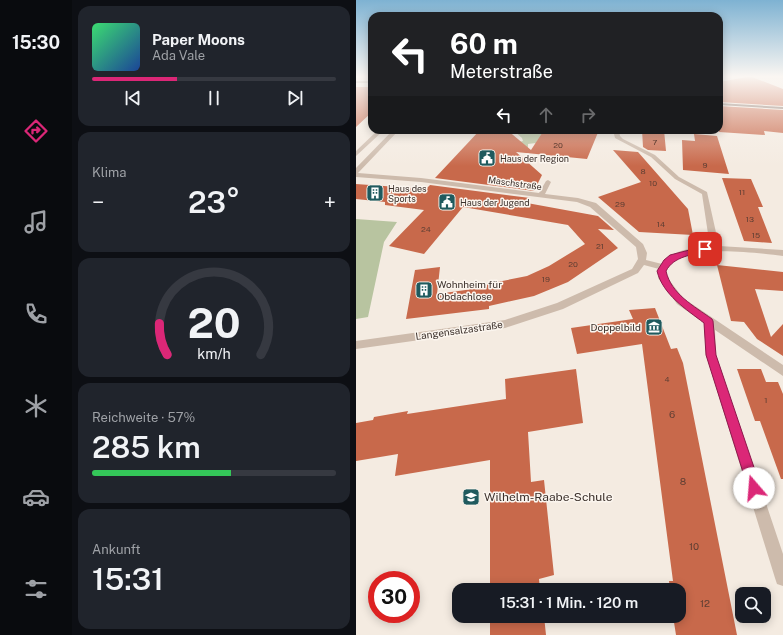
<!DOCTYPE html>
<html lang="de">
<head>
<meta charset="utf-8">
<style>
  :root { --surface:#171b24; --page:#20242c; --text:#f1f3f6; --muted:#9ea1a6; --line:#363941; --accent:#db2777 }
  body { margin:0; font-family:"Public Sans",sans-serif; background:var(--page); color:var(--text); height:100vh; display:flex; flex-direction:column; font-size:15px; white-space:nowrap }
  * { box-sizing:border-box; margin:0 }
  p { font-size:13px; color:var(--muted) }
  .icon { flex:none; width:22px; height:22px; fill:none; stroke:currentColor; stroke-width:2; stroke-linecap:round; stroke-linejoin:round }
  .map { position:relative; flex:1; overflow:hidden }
  .drawer { display:flex; flex-direction:column; gap:6px; padding:6px; background:#0d0f14; width:284px }
  .drawer>* { flex:none }
  .hud { position:absolute; left:12px; top:12px; width:355px; height:122px; border-radius:12px; box-shadow:0 2px 10px #0003; background:#202124; color:#fff; overflow:hidden }
  .controls { position:absolute; left:379px; top:587px; display:grid; gap:8px }
  .controls a { display:grid; place-items:center; width:36px; height:36px; border-radius:8px; background:var(--surface); box-shadow:0 2px 10px #0003; font-size:20px }
  .speed { position:absolute; left:12px; top:571px; display:flex; gap:8px; font-size:20px; font-weight:700; text-align:center }
  .speed>* { display:grid; place-content:center; width:52px; height:52px; border-radius:50%; background:var(--surface); box-shadow:0 2px 10px #0003; line-height:1 }
  .speed .limit { border:6px solid #d22; background:#fff; color:#111 }
  .pin { position:absolute; display:grid; place-items:center; width:34px; height:34px; color:#fff; margin:-17px; border-radius:8px; box-shadow:0 2px 6px #0006 }
  .me { position:absolute; width:44px; margin:-22px; rotate:342deg; stroke-linejoin:round; filter:drop-shadow(0 0 3px #0008) }
  .turn { display:flex; align-items:center; gap:14px; height:84px; padding:0 16px; font-size:18px }
  .turn .icon { width:52px; height:52px; stroke-width:2.5 }
  .turn b { display:block; font-size:28px; line-height:34px }
  .lanes { display:flex; align-items:center; height:38px; padding:0 16px; background:#0003; justify-content:center; gap:20px; direction:ltr }
  .lanes .off { opacity:.35 }
  .big { font-size:30px; font-weight:600; line-height:1.1 }
  .drawer .widget { flex:1; display:flex; flex-direction:column; justify-content:center; gap:6px; min-width:0; padding:0 14px; border-radius:12px; background:var(--page) }
  .drawer .dial { align-items:center; gap:0 }
  .dial svg { height:104px; overflow:visible; fill:none; stroke:var(--line); stroke-width:7; stroke-linecap:round; text-anchor:middle }
  .dial text { fill:var(--text); stroke:none }
  .song { display:flex; align-items:center; gap:12px }
  .cover { width:48px; height:48px; border-radius:6px; background:linear-gradient(135deg,hsl(140 70% 55%),hsl(220 70% 35%)) }
  .played { height:4px; border-radius:2px; background:linear-gradient(90deg,var(--accent) 35%,var(--line) 35%) }
  .keys { display:flex; justify-content:space-around; direction:ltr }
  .heat { display:flex; justify-content:space-between; align-items:center; font-size:22px; direction:ltr }
  .charge { height:6px; border-radius:3px; background:linear-gradient(90deg,#34c759 57%,var(--line) 0) }
  .trip { position:absolute; left:96px; top:583px; width:234px; height:40px; border-radius:12px; background:var(--surface); box-shadow:0 2px 10px #0003; font-weight:600; line-height:40px; text-align:center }
  main { display:flex; flex:1; min-height:0 }
  .menu { display:flex; flex-direction:column; width:72px; justify-content:space-around; align-items:center; background:#090b0e; color:var(--muted) }
  .menu .icon { width:28px; height:28px }
  .menu .on { color:var(--accent) }
  .menu b { font-size:18px; color:var(--text) }
  .map>svg:first-child { display:block }
</style>
</head>
<body>
<main>
<nav class="menu">
<b>15:30</b>
<svg class="icon on" aria-label="directions" viewBox="0 0 24 24"><path d="M12 3l9 9-9 9-9-9zM9 14v-3h6M13 9l2 2-2 2"/></svg>
<svg class="icon" aria-label="music" viewBox="0 0 24 24"><path d="M9 18V5l10-2v13"/><circle cx="6" cy="18" r="3"/><circle cx="16" cy="16" r="3"/></svg>
<svg class="icon" aria-label="phone" viewBox="0 0 24 24"><path d="M5 4h4l2 5-3 2q2 4 5 5l2-3 5 2v4C11 20 4 13 5 4z"/></svg>
<svg class="icon" aria-label="climate" viewBox="0 0 24 24"><path d="M12 3v18M4 7l16 10M4 17L20 7"/></svg>
<svg class="icon" aria-label="car" viewBox="0 0 24 24"><path d="M5 17H2v-5l4-1 3-4h7l3 4 3 1v5h-3M9 17h6M6 11h13"/><circle cx="7" cy="17" r="2"/><circle cx="17" cy="17" r="2"/></svg>
<svg class="icon" aria-label="filters" viewBox="0 0 24 24"><path d="M4 7h16M4 17h16"/><circle cx="9" cy="7" r="2"/><circle cx="15" cy="17" r="2"/></svg>
</nav>
<section class="drawer">
<div class="widget">
<div class="song"><i class="cover"></i><div><b>Paper Moons</b><p>Ada Vale</p></div></div>
<div class="played"></div>
<div class="keys"><svg class="icon" aria-label="previous" viewBox="0 0 24 24"><path d="M18 5L8 12l10 7zM5 5v14"/></svg><svg class="icon" aria-label="pause" viewBox="0 0 24 24"><path d="M8 5v14M16 5v14"/></svg><svg class="icon" aria-label="next" viewBox="0 0 24 24"><path d="M6 5l10 7-10 7zM19 5v14"/></svg></div>
</div>
<div class="widget"><p>Klima</p>
<div class="heat"><a>−</a><b class="big">23°</b><a>+</a></div>
</div>
<div class="widget dial"><svg viewBox="0 0 100 80">
<path d="M14 69A42 42 0 1 1 86 69"/>
<path d="M14 69A42 42 0 0 1 8 45" stroke="#db2777"/>
<text x="50" y="56" font-size="32" font-weight="700">20</text>
<text x="50" y="72" font-size="11">km/h</text>
</svg></div>
<div class="widget"><p>Reichweite · 57%</p><b class="big">285 km</b><div class="charge"></div></div>
<div class="widget"><p>Ankunft</p><b class="big">15:31</b></div>
</section>
<div class="map">
<svg width="427" height="635" viewBox="0 0 427 635">
  <rect width="100%" height="100%" fill="#f4ebe1"/>
  <!-- green -->
  <path fill="#b8c4a0" d="M157,130H188L180,143L172,144V148L152,145L167,141L166,138Z
    M0,219L41,222L28,242L12,317L0,319Z"/>
  <!-- building -->
  <path fill="#c8694b" d="M391,77H396L427,89V106L363,102V82Z
    M0,87H16V112L0,127Z
    M363,106L427,110V133L408,131L409,135L363,132Z
    M124,130H151L175,150L188,130H243L231,159L160,152L186,175L178,191L79,178Z
    M286,130H308L310,151L292,150L287,147Z
    M338,134L361,136L373,174L327,170L326,140L339,141Z
    M257,150L282,152L332,209L337,235L283,232L242,197L285,182Z
    M366,178L395,179L407,207H402L416,243L388,241Z
    M0,184L70,189L74,185L174,198L171,203L242,216L258,230L242,229L262,248L212,282L178,296L133,306V309L50,319L59,270L84,267L81,294L131,287V284L171,276L193,266L229,244L212,225L107,207L68,254L33,246L68,210L29,205V202L0,199Z
    M361,265L427,272V291L399,289L415,337L427,324V356L401,339L388,322L375,321Z
    M299,308L315,349L321,348L327,363L381,635H320L317,616H323V590H314L313,581H317L286,344L221,354L215,328L277,319L273,310Z
    M220,369L227,423L172,432L175,482L188,480L198,575L183,579L184,590H134V460L39,476L42,454L0,461V423L17,420L18,417L52,411L51,414L150,399L149,379Z
    M381,369H405L410,382H422L427,394V479H425L404,421H399Z
    M134,616H188L190,635H134Z"/>
  <g fill="none" stroke-linecap="round" stroke-linejoin="round">
    <!-- minor -->
    <path fill="#cdbbac" fill-rule="evenodd" d="M363,77H369L363,79Z
      M22,130H28L0,156V151Z
      M37,130H43L2,173L65,178L183,193L190,181L192,180L195,182L189,194L222,198L240,203L287,244L291,253L290,260L306,264C316,249 338,248 354,247L346,194L319,179L295,157L259,138L257,130H263L264,136L267,139L299,155L323,177L351,192L363,246L427,250V256C402,253 334,244 315,263C313,265 312,269 310,271L311,277L327,298L427,365V376L359,330L360,355L427,554V586L421,584L419,578L350,355L348,323L321,304L302,278L303,269L288,265L282,273L207,309L149,328L0,349V341L149,320L201,303L276,269L282,259L280,247L234,207L221,202L65,182L0,177V168Z"/>
    <!-- major -->
    <path fill="#7d675c" fill-rule="evenodd" d="M0,81H16V83H0Z
      M363,103L427,107V109L363,105Z"/>
  </g>
  <!-- sky -->
  <linearGradient id="sky" x2="0" y2="1"><stop stop-color="#7eb2d2"/><stop offset="0.46" stop-color="#faf6f2"/><stop offset="1" stop-color="#faf6f2" stop-opacity="0"/></linearGradient>
  <rect width="427" height="166" fill="url(#sky)"/>
  <!-- route -->
  <path fill="#db2777" stroke="#8e194d" d="M349,246L352,247V251C336,255 318,256 310,271C315,294 338,306 356,319L357,321L360,355L405,488L403,493L398,495L394,493L392,488L350,355L348,323C330,309 307,295 301,271L308,260L314,255Z"/>
  <!-- icons -->
  <defs>
    <g id="civic-square" transform="scale(0.9)"><rect x="-9" y="-9" width="18" height="18" rx="4" fill="#1f5a5e" stroke="#fbf5ee"/><path d="M-.6-6.5H3V-4.5H.6V-3L4-1V1h2V6H-6V1h2V-1L-.6-3ZM-1.2 2.5V6h2.4V2.5Z" fill="#fff"/></g>
    <g id="building-square" transform="scale(0.9)"><rect x="-9" y="-9" width="18" height="18" rx="4" fill="#1f5a5e" stroke="#fbf5ee"/><path d="M-4-6H4V6H1V3H-1V6H-4ZM-2.5-4.3h1.7v1.8h-1.7ZM.8-4.3h1.7v1.8H.8ZM-2.5-1h1.7V.8h-1.7ZM.8-1h1.7V.8H.8Z" fill="#fff"/></g>
    <g id="museum-square" transform="scale(0.9)"><rect x="-9" y="-9" width="18" height="18" rx="4" fill="#1f5a5e" stroke="#fbf5ee"/><path d="M0-6L6-3V-2H-6V-3ZM-5-1h2V3h-2ZM-1-1h2V3h-2ZM3-1h2V3H3ZM-6 4H6V6H-6Z" fill="#fff"/></g>
    <g id="school-square" transform="scale(0.9)"><rect x="-9" y="-9" width="18" height="18" rx="4" fill="#1f5a5e" stroke="#fbf5ee"/><path d="M0-5L7-2L0 1L-7-2ZM-4 1L0 2.5L4 1V4Q0 6-4 4Z" fill="#fff"/></g>
  </defs>
  <g fill-rule="evenodd">
    <use href="#civic-square" x="131" y="158"/>
    <use href="#building-square" x="19" y="193"/>
    <use href="#civic-square" x="91" y="202"/>
    <use href="#building-square" x="68" y="290"/>
    <use href="#museum-square" x="298" y="327"/>
    <use href="#school-square" x="115" y="497"/>
  </g>
  <g text-anchor="middle" dominant-baseline="central" stroke-width="3" stroke-linejoin="round" paint-order="stroke">
    <!-- number labels -->
    <g font-size="8" fill="#5e3e33">
      <text x="299" y="142">7</text>
      <text x="202" y="145">20</text>
      <text x="349" y="165">9</text>
      <text x="287" y="171">8</text>
      <text x="297" y="183">10</text>
      <text x="386" y="192">11</text>
      <text x="264" y="204">29</text>
      <text x="394" y="219">13</text>
      <text x="305" y="224">14</text>
      <text x="70" y="229">24</text>
      <text x="400" y="235">15</text>
      <text x="244" y="246">21</text>
      <text x="217" y="264">20</text>
      <text x="190" y="279">19</text>
      <text x="311" y="379">4</text>
      <text x="410" y="400">1</text>
    </g>
    <!-- far-poi labels -->
    <g font-size="9" fill="#3b302b" stroke="#fbf5ee" text-anchor="start">
      <text x="144" y="158">Haus der Region</text>
      <text x="32" y="188">Haus des<tspan x="32" dy="10">Sports</tspan></text>
      <text x="104" y="202">Haus der Jugend</text>
    </g>
    <!-- far-street labels -->
    <g font-size="9" fill="#3b302b" stroke="#fbf5ee">
      <text transform="translate(159 183) rotate(8)">Maschstraße</text>
    </g>
    <!-- poi labels -->
    <g font-size="10" fill="#3b302b" stroke="#fbf5ee" text-anchor="start">
      <text x="81" y="284">Wohnheim für<tspan x="81" dy="12">Obdachlose</tspan></text>
      <text x="285" y="327" text-anchor="end">Doppelbild</text>
    </g>
    <!-- street labels -->
    <g font-size="10" fill="#3b302b" stroke="#fbf5ee">
      <text transform="translate(103 330) rotate(-8)">Langensalzastraße</text>
    </g>
    <!-- near-number labels -->
    <g font-size="10" fill="#5e3e33">
      <text x="316" y="414">6</text>
      <text x="327" y="481">8</text>
      <text x="338" y="546">10</text>
      <text x="349" y="603">12</text>
    </g>
    <!-- near-poi labels -->
    <g font-size="12" fill="#3b302b" stroke="#fbf5ee" text-anchor="start">
      <text x="128" y="497">Wilhelm-Raabe-Schule</text>
    </g>
  </g>
</svg>
<div class="controls">
<a><svg class="icon" aria-label="search" viewBox="0 0 24 24"><circle cx="10" cy="10" r="6"/><path d="M15 15l6 6"/></svg></a>
</div>
<div class="speed"><div class="limit">30</div></div>
<div class="pin" style="left:349px;top:249px;background:#d93025"><svg class="icon" aria-label="arrive" viewBox="0 0 24 24"><path d="M6 21V4h12l-3 4 3 4H6"/></svg></div>
<svg class="me" style="left:398px;top:488px" viewBox="-20 -20 40 40"><circle r="19" fill="#fff"/><path d="M0-13L10 11 0 6-10 11z" fill="#db2777"/></svg>
<div class="trip">15:31 · 1 Min. · 120 m</div>
<div class="hud">
<div class="turn"><svg class="icon" aria-label="left" viewBox="0 0 24 24"><path d="M17 20v-9H6M10 6l-5 5 5 5"/></svg><div><b>60 m</b>Meterstraße</div></div>
<div class="lanes"><svg class="icon" aria-label="left" viewBox="0 0 24 24"><path d="M17 20v-9H6M10 6l-5 5 5 5"/></svg><svg class="icon off" aria-label="ahead" viewBox="0 0 24 24"><path d="M12 20V5M6 11l6-6 6 6"/></svg><svg class="icon off" aria-label="right" viewBox="0 0 24 24"><path d="M7 20v-9h11M14 6l5 5-5 5"/></svg></div>
</div>
</div>
</main>
</body>
</html>
